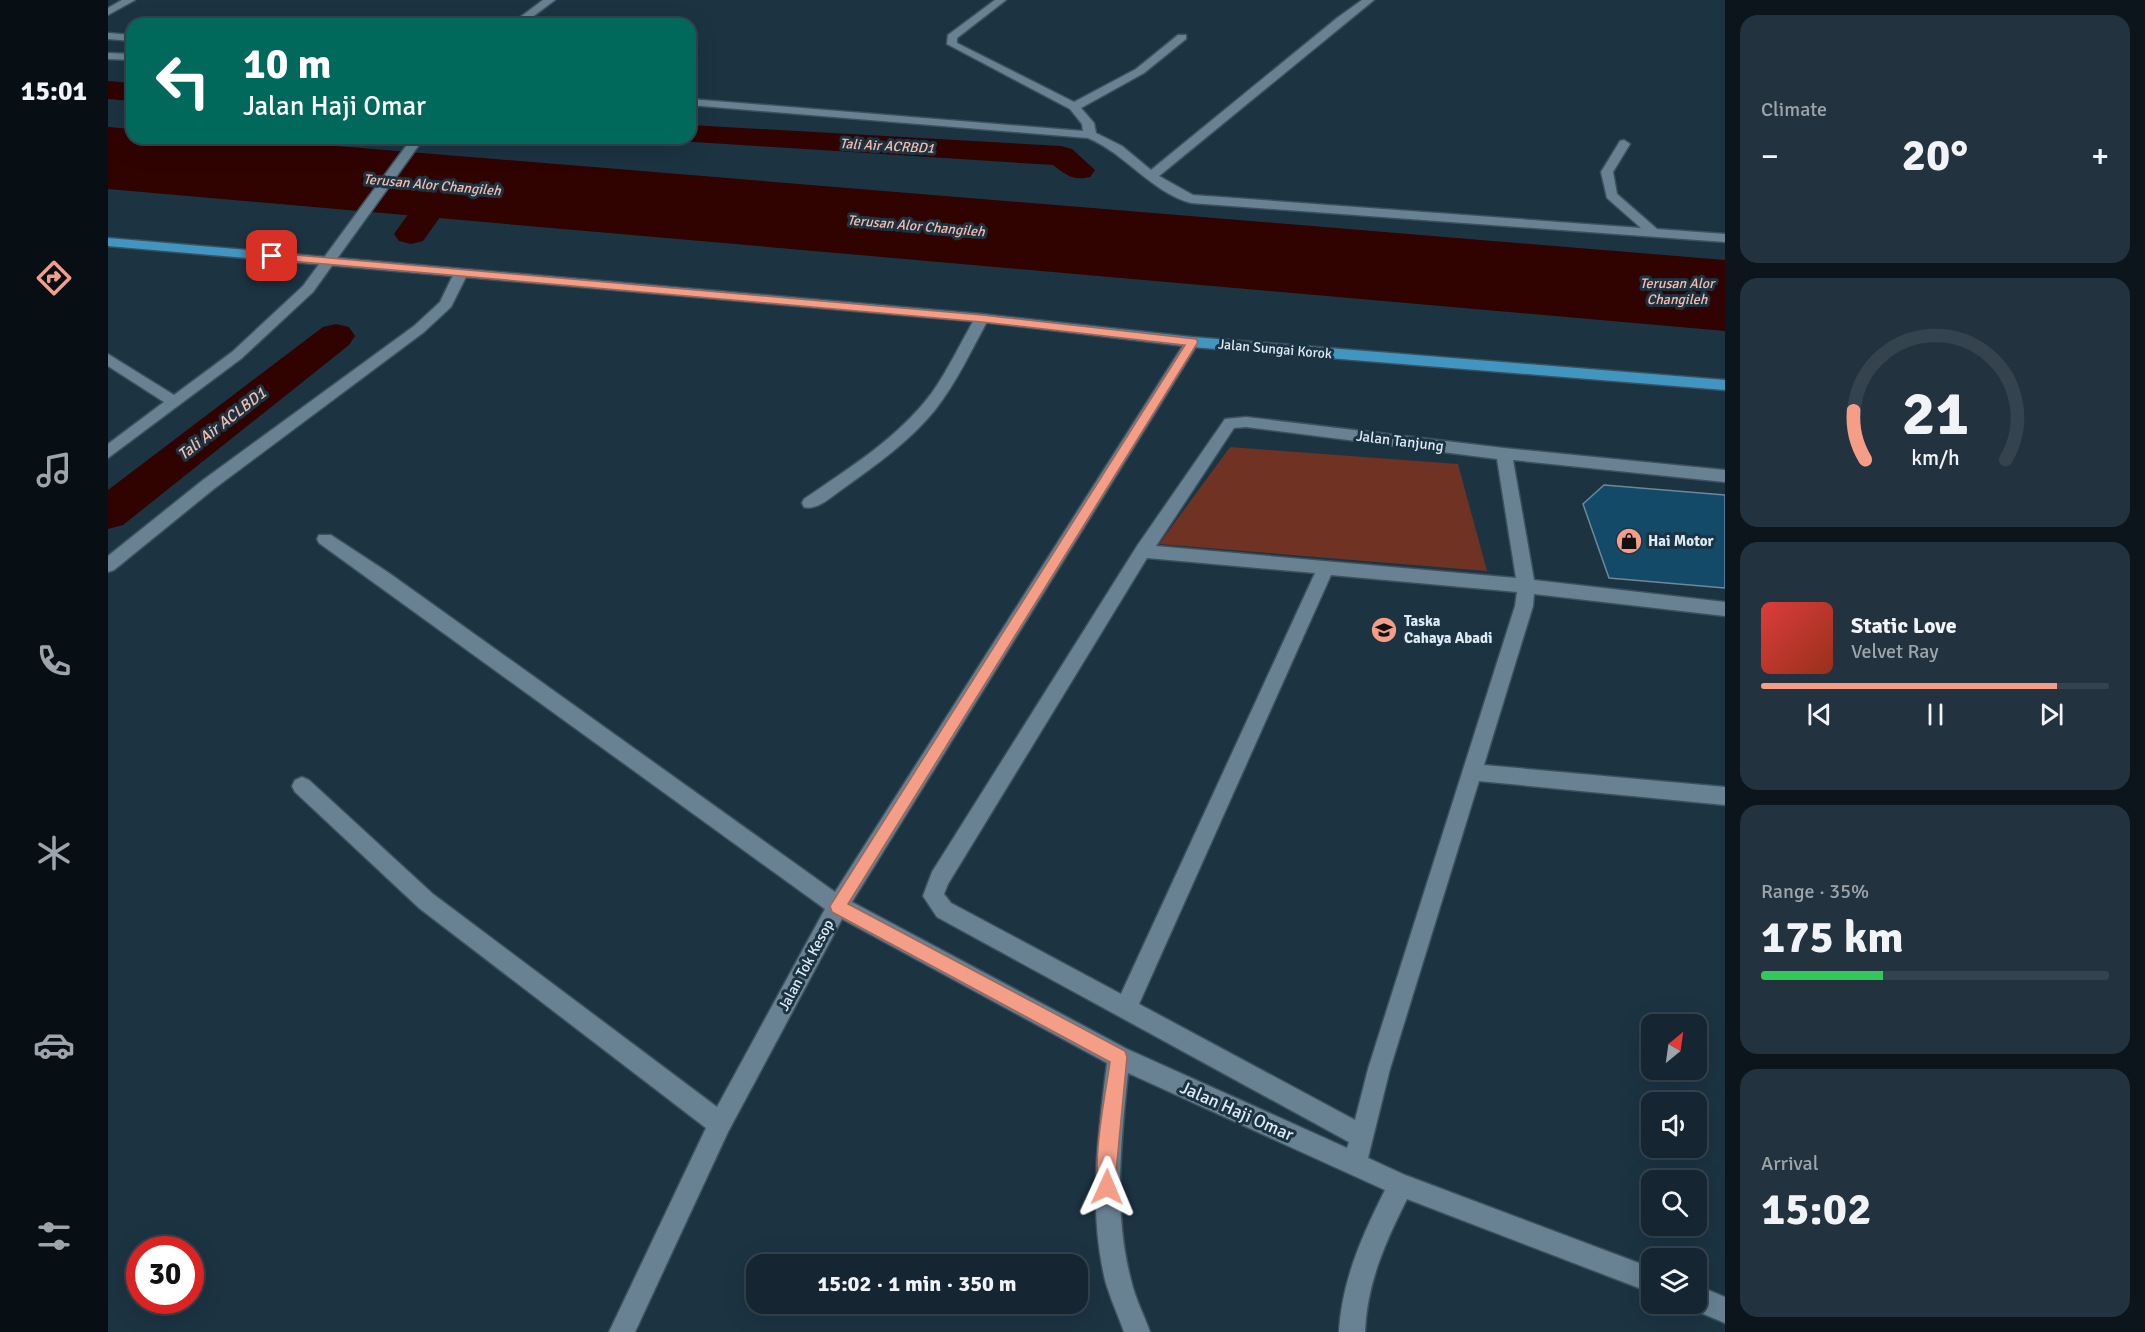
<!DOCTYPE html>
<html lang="en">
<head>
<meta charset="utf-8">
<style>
  :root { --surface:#152632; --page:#22323e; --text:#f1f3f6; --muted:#9da5ac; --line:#34434d; --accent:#f49e88 }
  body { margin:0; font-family:Signika,sans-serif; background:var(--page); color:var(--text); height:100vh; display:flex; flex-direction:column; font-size:22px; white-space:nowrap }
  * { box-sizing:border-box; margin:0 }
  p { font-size:20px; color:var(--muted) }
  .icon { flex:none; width:33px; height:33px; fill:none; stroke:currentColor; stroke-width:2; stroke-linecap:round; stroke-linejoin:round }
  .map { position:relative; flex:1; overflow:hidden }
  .details { display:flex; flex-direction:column; gap:15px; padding:15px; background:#0c151c; width:420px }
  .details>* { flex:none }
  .top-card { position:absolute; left:18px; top:18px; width:570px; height:126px; border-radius:18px; box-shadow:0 6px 24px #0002,0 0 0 2px var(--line); background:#00695c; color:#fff; overflow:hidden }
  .needle { width:39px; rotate:29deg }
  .fabs { position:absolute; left:1533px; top:1014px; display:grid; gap:12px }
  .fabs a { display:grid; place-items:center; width:66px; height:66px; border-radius:12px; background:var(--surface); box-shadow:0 6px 24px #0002,0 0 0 2px var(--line); font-size:30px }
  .speed { position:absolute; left:18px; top:1236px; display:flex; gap:12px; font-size:30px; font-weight:700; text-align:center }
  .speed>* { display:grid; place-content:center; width:78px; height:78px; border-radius:50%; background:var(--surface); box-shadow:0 6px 24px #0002,0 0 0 2px var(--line); line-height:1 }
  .speed .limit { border:9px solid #d22; background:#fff; color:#111 }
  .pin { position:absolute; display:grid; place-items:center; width:51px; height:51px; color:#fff; margin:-26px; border-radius:12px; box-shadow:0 3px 9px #0006 }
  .me { position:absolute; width:66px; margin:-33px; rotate:1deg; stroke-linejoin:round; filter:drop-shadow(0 0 4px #0008) }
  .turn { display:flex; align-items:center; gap:21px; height:126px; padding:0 18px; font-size:27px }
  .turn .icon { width:78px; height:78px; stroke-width:2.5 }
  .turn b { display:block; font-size:42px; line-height:51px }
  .big { font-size:45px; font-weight:800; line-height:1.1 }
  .details .tile { flex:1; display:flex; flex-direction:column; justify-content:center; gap:9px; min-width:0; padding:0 21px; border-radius:18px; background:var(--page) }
  .details .dial { align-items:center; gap:0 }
  .dial svg { height:156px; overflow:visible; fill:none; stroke:var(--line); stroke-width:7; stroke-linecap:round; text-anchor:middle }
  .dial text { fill:var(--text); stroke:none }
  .song { display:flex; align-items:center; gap:18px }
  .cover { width:72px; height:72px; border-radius:9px; background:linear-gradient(135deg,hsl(0 70% 55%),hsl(10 70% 35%)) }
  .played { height:6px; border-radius:3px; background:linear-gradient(90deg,var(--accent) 85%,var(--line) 85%) }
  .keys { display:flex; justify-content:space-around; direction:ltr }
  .heat { display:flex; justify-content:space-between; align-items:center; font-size:33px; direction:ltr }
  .charge { height:9px; border-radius:4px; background:linear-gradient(90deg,#34c759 35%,var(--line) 0) }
  .trip { position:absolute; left:638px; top:1254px; width:342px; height:60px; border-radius:18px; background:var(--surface); box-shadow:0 6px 24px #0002,0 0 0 2px var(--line); font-weight:800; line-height:60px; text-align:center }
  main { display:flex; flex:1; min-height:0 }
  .dock { display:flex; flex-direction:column; width:108px; justify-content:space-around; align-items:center; background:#080f14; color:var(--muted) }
  .dock .icon { width:42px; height:42px }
  .dock .on { color:var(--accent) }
  .dock b { font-size:27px; color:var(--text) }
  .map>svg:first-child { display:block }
</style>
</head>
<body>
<main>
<nav class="dock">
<b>15:01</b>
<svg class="icon on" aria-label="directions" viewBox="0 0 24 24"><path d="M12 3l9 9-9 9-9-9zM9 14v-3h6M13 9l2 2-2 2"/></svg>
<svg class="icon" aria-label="music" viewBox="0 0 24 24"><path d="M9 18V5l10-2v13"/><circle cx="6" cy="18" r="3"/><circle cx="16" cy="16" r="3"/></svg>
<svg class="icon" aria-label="phone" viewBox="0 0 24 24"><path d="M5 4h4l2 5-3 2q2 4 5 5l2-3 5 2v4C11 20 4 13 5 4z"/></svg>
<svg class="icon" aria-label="climate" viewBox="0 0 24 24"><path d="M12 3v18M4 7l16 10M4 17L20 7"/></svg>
<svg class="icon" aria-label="car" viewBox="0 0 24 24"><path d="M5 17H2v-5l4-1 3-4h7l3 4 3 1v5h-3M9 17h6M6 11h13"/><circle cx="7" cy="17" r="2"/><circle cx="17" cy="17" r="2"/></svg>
<svg class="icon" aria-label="filters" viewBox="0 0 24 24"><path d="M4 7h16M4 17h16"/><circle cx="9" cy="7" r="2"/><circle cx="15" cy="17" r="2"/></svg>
</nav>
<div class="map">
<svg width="1617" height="1332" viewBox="0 0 1617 1332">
  <rect width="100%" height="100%" fill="#1c3342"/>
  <!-- green -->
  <path fill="#703222" d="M1122,447L1350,464L1379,571L1051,544Z"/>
  <!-- water -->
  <path fill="#300300" d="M0,127L24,129V138H132L1617,260V331L0,189Z"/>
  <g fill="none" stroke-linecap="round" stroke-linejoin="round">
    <!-- canal -->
    <path fill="#300300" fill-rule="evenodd" d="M0,81L24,83V101L0,99Z
      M582,125L953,146L964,149L987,170L982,177C965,181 958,175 945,165L571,141L569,138H582Z
      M338,176L350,179L354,186L315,241L303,244L291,241L286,234L291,227L326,179Z
      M228,324L241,327L247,336L241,345L15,525L0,529V490L215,327Z"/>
  </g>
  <!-- building -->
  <path fill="#124a68" stroke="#6e889a" stroke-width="1.5" d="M1496,485L1617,495V588L1501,578L1475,504Z"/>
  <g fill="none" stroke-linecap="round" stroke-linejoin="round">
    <!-- minor casing -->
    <g stroke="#3c515d" stroke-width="3">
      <path id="minor" d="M14,0H27L0,15V8Z
        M435,0H447L415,24H403Z
        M887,0H898L849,38V43L966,102L1028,69L1070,35H1078V39L1036,73L973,108L986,123L988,133L1014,146L1043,170L1229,18L1254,0H1266L1051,176L1085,195L1533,228L1499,198L1493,172L1512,141L1516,140L1522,144L1505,172L1509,194L1549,229L1617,234V242L1083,203C1043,192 1018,154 980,138L582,105V99L975,131L974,124L962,109L839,44L840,35Z
        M0,33L24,35V41L0,39Z
        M0,53L24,54V60L0,59Z
        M304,138H316L205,292L134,358L0,458V444L56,402L0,366V354L66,395L124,352L195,286Z
        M353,269L360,273L343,307L316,332L107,488L6,570L0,572V556L95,480L306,326L332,302L346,273Z
        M874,314L881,318C864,349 849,382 827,410C802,441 768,465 736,488C725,495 710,511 696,507L694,503L696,499C741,468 790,438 823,394C841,369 853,341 869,315Z
        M1084,337L1091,342L744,902L1019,1049L1239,1148L1241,1142L829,917L815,896L824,872L1029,546L1117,419L1138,417L1396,448L1617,470V482L1405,460L1426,580L1617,602V616L1426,594L1425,606L1376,765L1617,787V805L1371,781L1282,1069L1260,1158L1297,1175L1544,1268V1293L1299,1199C1277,1243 1259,1283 1257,1332H1231C1234,1280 1254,1236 1277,1190L1020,1073C1013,1141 1005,1212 1023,1280C1027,1298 1036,1315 1042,1332H1016C1010,1315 1002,1298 997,1280C980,1208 990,1134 999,1063L734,919L620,1132L527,1332H501L598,1128L311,908L187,792L184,786L187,780L194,777L201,780L325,894L609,1107L717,909L211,543L209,539L211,535H223L281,573L727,892L1079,339ZM1138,427L1389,459L1408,578L1048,546L1126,428ZM1039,558L1207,573L1013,994L843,903L836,894L840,884ZM1223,575L1409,592L1407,606L1260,1069L1247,1120L1031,1004Z
        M1588,1285L1617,1297V1323L1579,1307L1578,1304H1588Z"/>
    </g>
    <!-- major casing -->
    <g stroke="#3c515d" stroke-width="3">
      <path id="major" d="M0,238L874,314L1084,337L1617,380V390L1084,347L874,322L0,246Z"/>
    </g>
    <!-- minor -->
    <use href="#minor" fill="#688293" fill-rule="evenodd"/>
    <!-- major -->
    <use href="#major" fill="#4095c1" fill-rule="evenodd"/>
  </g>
  <!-- route -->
  <path fill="#f49e88" stroke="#9f6758" stroke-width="1.5" d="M164,253L874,315L1088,339L1090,342L740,904L1017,1051L1019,1057L1006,1193L999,1196L993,1193C982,1167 998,1092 1002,1062L724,912L722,906L1077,345L874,322L160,259L159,256Z"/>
  <!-- icons -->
  <defs>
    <g id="shop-disc" transform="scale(1.35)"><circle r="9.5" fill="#f49e88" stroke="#1c3342"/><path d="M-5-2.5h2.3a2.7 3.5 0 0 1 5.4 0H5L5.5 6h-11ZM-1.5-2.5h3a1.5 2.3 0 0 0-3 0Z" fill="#111"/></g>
    <g id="school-disc" transform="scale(1.35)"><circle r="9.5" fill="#f49e88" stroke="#1c3342"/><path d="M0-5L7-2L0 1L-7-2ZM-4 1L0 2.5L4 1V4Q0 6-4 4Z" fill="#111"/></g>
  </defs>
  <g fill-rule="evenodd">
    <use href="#shop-disc" x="1521" y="541"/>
    <use href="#school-disc" x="1276" y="630"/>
  </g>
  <g text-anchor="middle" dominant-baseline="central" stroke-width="6" stroke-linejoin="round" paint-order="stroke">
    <!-- far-water labels -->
    <g font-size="14" font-style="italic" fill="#f8bbab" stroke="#1c3342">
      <text transform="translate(779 146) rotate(3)">Tali Air ACRBD1</text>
      <text transform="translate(324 185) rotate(5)">Terusan Alor Changileh</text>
      <text transform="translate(808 226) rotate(5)">Terusan Alor Changileh</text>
      <text x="1569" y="283">Terusan Alor<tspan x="1569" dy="16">Changileh</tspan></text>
    </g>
    <!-- far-street labels -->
    <g font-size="14" fill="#dceaf4" stroke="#1c3342">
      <text transform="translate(1167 349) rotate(5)">Jalan Sungai Korok</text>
    </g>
    <!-- street labels -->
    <g font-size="15" fill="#dceaf4" stroke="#1c3342">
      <text transform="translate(1292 441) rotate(7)">Jalan Tanjung</text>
      <text transform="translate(698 965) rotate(-62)">Jalan Tok Kesop</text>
    </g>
    <!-- poi labels -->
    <g font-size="15" font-weight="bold" fill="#dceaf4" stroke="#1c3342" text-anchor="start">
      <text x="1540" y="541">Hai Motor</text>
      <text x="1296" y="621">Taska<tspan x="1296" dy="17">Cahaya Abadi</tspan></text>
    </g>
    <!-- water labels -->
    <g font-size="16" font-style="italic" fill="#f8bbab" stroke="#1c3342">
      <text transform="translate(114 424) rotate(-38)">Tali Air ACLBD1</text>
    </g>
    <!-- near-street labels -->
    <g font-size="18" fill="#dceaf4" stroke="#1c3342">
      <text transform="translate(1129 1111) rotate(24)">Jalan Haji Omar</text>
    </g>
  </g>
</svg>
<div class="fabs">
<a><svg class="needle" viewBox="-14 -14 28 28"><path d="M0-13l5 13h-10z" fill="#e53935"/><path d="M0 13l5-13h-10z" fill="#9da5ac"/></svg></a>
<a><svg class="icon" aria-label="sound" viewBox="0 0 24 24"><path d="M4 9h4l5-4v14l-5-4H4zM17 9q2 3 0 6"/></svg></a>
<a><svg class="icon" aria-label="search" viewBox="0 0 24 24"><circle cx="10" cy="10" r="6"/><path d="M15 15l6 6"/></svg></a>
<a><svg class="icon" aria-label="layers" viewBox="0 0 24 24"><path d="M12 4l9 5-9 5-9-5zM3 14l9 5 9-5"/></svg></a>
</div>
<div class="speed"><div class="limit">30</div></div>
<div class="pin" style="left:164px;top:256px;background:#d93025"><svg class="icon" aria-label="arrive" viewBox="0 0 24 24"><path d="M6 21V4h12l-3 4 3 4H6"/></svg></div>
<svg class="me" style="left:999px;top:1187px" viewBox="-20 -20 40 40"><path d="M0-17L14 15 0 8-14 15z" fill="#f49e88" stroke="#fff" stroke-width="4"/></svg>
<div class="trip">15:02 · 1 min · 350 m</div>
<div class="top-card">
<div class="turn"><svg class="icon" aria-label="left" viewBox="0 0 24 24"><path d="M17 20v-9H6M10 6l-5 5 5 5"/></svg><div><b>10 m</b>Jalan Haji Omar</div></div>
</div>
</div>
<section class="details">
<div class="tile"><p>Climate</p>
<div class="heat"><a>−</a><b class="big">20°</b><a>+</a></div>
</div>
<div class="tile dial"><svg viewBox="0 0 100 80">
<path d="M14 69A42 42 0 1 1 86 69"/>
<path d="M14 69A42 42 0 0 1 8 44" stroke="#f49e88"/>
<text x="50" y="56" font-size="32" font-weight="700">21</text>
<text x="50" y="72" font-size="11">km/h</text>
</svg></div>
<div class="tile">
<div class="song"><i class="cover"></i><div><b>Static Love</b><p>Velvet Ray</p></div></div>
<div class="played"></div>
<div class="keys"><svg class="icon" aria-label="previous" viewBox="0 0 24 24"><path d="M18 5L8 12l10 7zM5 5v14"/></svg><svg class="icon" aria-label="pause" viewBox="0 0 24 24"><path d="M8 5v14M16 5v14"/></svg><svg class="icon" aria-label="next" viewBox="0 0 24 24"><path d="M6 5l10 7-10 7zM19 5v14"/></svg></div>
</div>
<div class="tile"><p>Range · 35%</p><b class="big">175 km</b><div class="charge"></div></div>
<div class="tile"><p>Arrival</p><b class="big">15:02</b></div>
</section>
</main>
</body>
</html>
